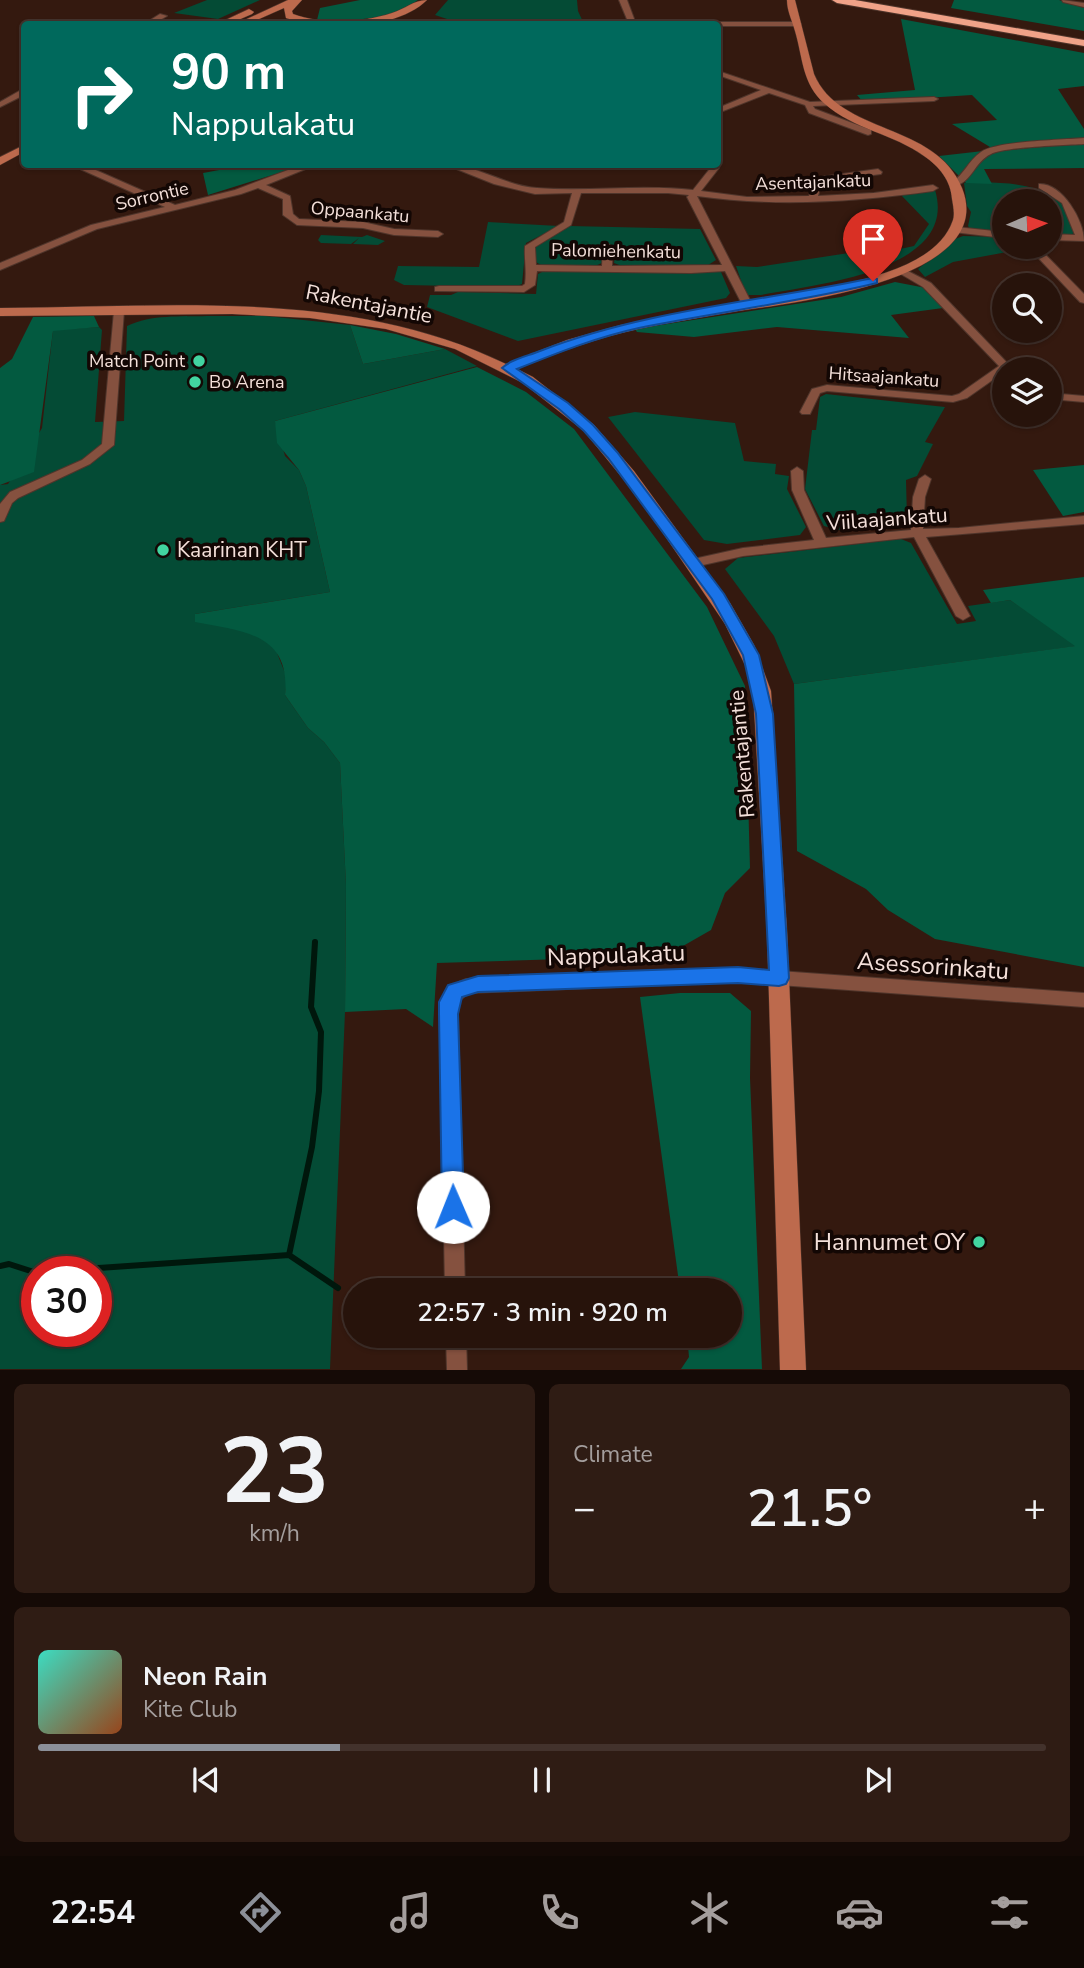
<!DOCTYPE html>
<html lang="en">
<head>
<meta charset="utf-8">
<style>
  :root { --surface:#27130b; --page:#2f1c14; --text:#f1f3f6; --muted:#a49e9d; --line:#43322c; --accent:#8c9099 }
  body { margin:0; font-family:"Nunito Sans",sans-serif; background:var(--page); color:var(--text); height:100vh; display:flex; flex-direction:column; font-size:26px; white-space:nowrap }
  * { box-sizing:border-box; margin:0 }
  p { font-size:23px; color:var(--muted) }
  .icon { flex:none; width:38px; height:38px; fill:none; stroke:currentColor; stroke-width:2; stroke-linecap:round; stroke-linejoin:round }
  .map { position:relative; height:1370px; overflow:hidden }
  .sheet { display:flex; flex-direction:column; gap:14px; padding:14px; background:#150a06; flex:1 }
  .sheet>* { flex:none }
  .top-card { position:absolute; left:21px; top:21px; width:700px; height:147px; border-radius:7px; box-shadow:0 2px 5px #0004,0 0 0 2px var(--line); background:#00695c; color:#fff; overflow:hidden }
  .needle { width:46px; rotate:88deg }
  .controls { position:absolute; left:992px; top:189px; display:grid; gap:14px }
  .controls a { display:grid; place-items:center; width:70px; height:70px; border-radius:50%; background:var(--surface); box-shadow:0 2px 5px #0004,0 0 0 2px var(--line); font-size:35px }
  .speed { position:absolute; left:21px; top:1256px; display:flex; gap:14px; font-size:35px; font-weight:700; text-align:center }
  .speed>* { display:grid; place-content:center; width:91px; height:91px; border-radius:50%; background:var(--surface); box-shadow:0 2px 5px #0004,0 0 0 2px var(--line); line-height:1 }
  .speed .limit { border:10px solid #d22; background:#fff; color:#111 }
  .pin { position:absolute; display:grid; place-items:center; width:60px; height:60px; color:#fff; margin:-72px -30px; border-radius:50% 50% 50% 0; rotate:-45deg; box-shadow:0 0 7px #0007 }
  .pin .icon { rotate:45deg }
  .me { position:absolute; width:77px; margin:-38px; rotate:359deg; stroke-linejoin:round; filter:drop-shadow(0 0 5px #0008) }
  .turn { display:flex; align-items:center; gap:24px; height:147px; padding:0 35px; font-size:32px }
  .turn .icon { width:91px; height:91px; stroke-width:2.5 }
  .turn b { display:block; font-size:49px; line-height:60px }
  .big { font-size:52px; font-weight:600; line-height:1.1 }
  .sheet .widget { flex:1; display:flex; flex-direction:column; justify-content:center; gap:10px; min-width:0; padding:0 24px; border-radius:10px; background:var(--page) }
  .sheet .dial { align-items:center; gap:0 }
  .dial b { font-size:91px; line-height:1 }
  .song { display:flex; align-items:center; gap:21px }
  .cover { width:84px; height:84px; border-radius:10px; background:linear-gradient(135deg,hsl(170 70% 55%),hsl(20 70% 35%)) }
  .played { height:7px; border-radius:4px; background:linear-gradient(90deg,var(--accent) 30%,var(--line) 30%) }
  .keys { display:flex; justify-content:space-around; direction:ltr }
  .heat { display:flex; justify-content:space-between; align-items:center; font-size:38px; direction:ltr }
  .sheet .tiles { flex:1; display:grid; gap:14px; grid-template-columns:1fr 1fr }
  .widget:last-child { grid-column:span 2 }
  .trip { position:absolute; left:343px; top:1278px; width:399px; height:70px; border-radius:35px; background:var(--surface); box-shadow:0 2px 5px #0004,0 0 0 2px var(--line); font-weight:600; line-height:70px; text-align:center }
  .dock { display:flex; height:112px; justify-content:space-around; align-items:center; background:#100804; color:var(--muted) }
  .dock .icon { width:49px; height:49px }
  .dock .selected { color:var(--accent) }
  .dock b { font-size:32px; color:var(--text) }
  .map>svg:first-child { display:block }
</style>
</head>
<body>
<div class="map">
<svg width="1084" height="1370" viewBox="0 0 1084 1370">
  <rect width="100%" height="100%" fill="#34190f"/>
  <!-- green -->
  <path fill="#044b35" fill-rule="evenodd" d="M207,0H260L218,19L174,13Z
    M448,0H577L578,11L584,24H444L447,19L435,15Z
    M964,183C995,182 1044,181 1066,206C1071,212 1073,224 1075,232L1071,235L1050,234V201H1004V232L971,230L968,226L971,212L967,206Z
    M935,190C960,272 811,285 761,295H746L736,266L757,267L875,249L889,238L900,249L914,246L929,224L901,195Z
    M488,222L559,226L526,243L522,284L514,287L404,285L394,280L398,266L479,267Z
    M570,226L700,229L716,260L708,265L622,266L614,263L617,246L598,245V253L602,257V263L595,266L541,265L534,261L535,246Z
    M321,235L362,237L367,235L385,241L378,245L353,244L359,238L351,244L321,243L318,240Z
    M963,236L1004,237V247L1029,248L953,262L925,277L918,269L955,239Z
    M546,270L721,272L730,293L726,298L518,341L427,307L430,295H451L458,292L536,294L538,274Z
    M207,316H266L350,325L363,364L445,349L477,366L275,421L285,456L299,470L306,486L330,592L195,614L258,636L275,648L287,678L285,695L308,728L324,742L340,763L346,885L345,1012L330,1369H0V485L8,484L42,428L53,330L99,327L102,330L95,422L124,421L127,326C152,314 180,317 207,316ZM37,1272H96V1332H37Z
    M826,394L945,407L925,442L933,444L917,476L906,480L907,518L899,523L839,530L824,526L805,489L812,430H816L820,397Z
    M635,412L735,423L744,461L776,464L775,474L789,476L787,489L806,527L800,535L727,544L704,540L608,417Z
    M901,539L911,543L957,624L976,621L968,606L1010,600L1077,646L794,684L774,636L725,569L738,558Z"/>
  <!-- forest -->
  <path fill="#035a40" d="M360,0H418C388,22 353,20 317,20L320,8Z
    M954,0H1059L1084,8V31L951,8Z
    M901,19L1084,53V86L1058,89L1084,129V139L992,147L998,151L1084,143V168L984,169L992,184L966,183L939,156L983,151L990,147L952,124L997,120L972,95L863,102L857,95L915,90Z
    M246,165H285V171L208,195L203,173Z
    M895,282L926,288L943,308L891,315L909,338L777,327L694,337L637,332L635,329L841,297Z
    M94,316L99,327L53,331L34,472L0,485V368L12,359L33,317Z
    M350,325L396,334L445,349L363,364Z
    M477,367L526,392L574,429L707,607L745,686L750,868L725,893L711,930L683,946L651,950L562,959L437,963L433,1027L406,1009L345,1012L346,885L340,763L324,742L308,728L285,695C291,633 242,631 195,622V614L330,592L306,486L299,470L277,443L275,421Z
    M1084,465V512L1063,516L1033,470Z
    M1084,577V967L935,939L888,910L866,889L797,851L794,684L1075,646L1010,600L991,603L983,590Z
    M680,993H730L751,1011L750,1078L762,1369H681L689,1357L687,1335H730V1290H680L640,997Z"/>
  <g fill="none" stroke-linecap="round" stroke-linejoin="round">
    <!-- stream -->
    <path stroke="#00170c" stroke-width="6" d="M289,1255L312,1147L319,1091L321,1032L311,1007L315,942
      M0,1266L9,1264L37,1273
      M40,1272L289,1255L338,1288"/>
    <!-- street casing -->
    <g stroke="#4f352b" stroke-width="2">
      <path id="street" d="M619,0H627L636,24H629Z
        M1062,0L1084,3V7L1063,2Z
        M160,14L167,16L153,24H144Z
        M714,22H797L801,24L797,26H718L711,24Z
        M718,71L810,102L934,97L938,99L934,101L813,106L815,109L871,130V134L868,135L809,113L805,105L769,93L718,113V108L761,90L718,75Z
        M21,90H24V95L0,107V102Z
        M1084,138V144C1066,145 1003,147 991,154C974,162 973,181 955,186L951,183C965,174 967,162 981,152C997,141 1061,140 1084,138Z
        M69,164H82L175,205L235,190L304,164H318L266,185L290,196L293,214L299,219L363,222L394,229L438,231L443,234L438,237L394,235L363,228L297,225L283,215V199L258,188L241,194L97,229L0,270V263L91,225L165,207Z
        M444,164C476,164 505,186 537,188C589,192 641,184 693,190L712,166L715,165L719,168L701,191L747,197L809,196L813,184L821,177L878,169L882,172L881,174L827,181L821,185L818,196L874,193L933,185L938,188L933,191C853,202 777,207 697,196L753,306L748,309L743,306L725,271L691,273L537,271L535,285L524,292L435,291V287L439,286H522L525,284C527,270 524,259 525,246L564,222L572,193L535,194L494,184ZM581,193H668L689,195L687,197L722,265L612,266L613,247L608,244L603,247L602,266L536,265L535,247L571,225Z
        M1039,184C1062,183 1084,220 1084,241L1050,240V234L1075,235L1062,203L1039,188Z
        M956,227L1004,232V238L953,232V228Z
        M1028,247H1038L1084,294V303L1080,302Z
        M902,268L931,283L1013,369H1004V372L967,398L953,402L827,391L820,393L810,414H802L800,412L812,389L827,385L952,396L959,394L999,366L923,287L899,273L897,271Z
        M119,308L124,311L114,445L90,464L18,498L12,503L4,521L0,522V504L10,492L82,460L102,444L114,311Z
        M1050,393L1084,396V402L1050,399Z
        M797,467L803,471L804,490L826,538L911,530L913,497L919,479L925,475L931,479L925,497L923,529L959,528L1084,516V524L926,537L970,616L963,620L956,616L914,537L743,556L694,567L689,566L688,563L689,560L743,548L814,540L792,490L791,471Z
        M738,968L1084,993V1007L738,982L469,993L459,1001L458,1014L465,1290H445L440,1014C441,996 449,985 466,979Z
        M446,1335H466L467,1370H447Z"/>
    </g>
    <!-- secondary casing -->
    <g stroke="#4f352b" stroke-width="1">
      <path id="secondary" d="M288,0H302L292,11L293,14C323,25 361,23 392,13C405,9 414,0 427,0C397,30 324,31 286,18L284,8L248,24H236Z
        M787,0H795L814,74C839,135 936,122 962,188C999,280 792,303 738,311C704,317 671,322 638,329C596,338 556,353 517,369L533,377L594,425L634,471L730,603L754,645L771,691L787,931L806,1370H780L767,931L753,691L746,667L725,624L642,502L584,431L523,383L455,349L386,329L310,318L232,314L0,316V308C169,307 350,288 506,364L567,340L621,325L847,284C883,274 939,261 953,220C955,214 953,205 952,199C951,181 939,166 924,156C894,134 853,129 825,104C802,84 803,58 795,31C792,20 787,11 787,0Z
        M249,9L254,12L252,14L229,24H217Z
        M24,145V152L0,165V157Z"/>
    </g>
    <!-- highway casing -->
    <g stroke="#4f352b" stroke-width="2">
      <path id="highway" d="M832,0H855L1084,40V46L837,3Z"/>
    </g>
    <!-- street -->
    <use href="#street" fill="#85513f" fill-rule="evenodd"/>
    <!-- secondary -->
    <use href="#secondary" fill="#bd6a4d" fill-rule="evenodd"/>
    <!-- highway -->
    <use href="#highway" fill="#f0a288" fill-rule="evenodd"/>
  </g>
  <!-- route -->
  <path fill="#1a73e8" stroke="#114b97" stroke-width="2" d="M873,278L877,279V283C799,302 718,312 639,328C597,337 557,353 517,369L568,403L593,425L617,452L724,594L759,655L773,714L789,978L786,984L779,986L738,983L478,992L462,997L458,1014L464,1207L461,1214L453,1217L446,1214L442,1207L439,1014V1002L448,985L478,976L738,967L769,970L756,714L743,655L712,599L608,458L584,431L559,409L502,368C511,359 528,356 540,351C646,310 763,301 873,278Z"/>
  <!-- markers -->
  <g fill="#42d4a0" stroke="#130704" stroke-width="2.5">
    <circle cx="199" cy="361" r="7"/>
    <circle cx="195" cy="382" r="7"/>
    <circle cx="163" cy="550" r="7"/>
    <circle cx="979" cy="1242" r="7"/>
  </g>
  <g text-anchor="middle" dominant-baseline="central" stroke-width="7" stroke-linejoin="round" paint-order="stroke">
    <!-- far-street labels -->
    <g font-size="18" fill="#f4e0da" stroke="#130704">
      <text transform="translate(813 182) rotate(-2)">Asentajankatu</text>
      <text transform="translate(152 196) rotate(-13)">Sorrontie</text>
      <text transform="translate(360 212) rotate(5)">Oppaankatu</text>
      <text transform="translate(616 251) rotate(1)">Palomiehenkatu</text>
      <text transform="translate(884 377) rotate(4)">Hitsaajankatu</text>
    </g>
    <!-- far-poi labels -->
    <g font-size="18" fill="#f4e0da" stroke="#130704" text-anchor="end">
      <text x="185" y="361">Match Point</text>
      <text x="209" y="382" text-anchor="start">Bo Arena</text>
    </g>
    <!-- street labels -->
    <g font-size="21" fill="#f4e0da" stroke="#130704">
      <text transform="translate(369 304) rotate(11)">Rakentajantie</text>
      <text transform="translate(887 519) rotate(-4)">Viilaajankatu</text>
      <text transform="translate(742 754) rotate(-95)">Rakentajantie</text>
    </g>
    <!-- poi labels -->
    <g font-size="21" fill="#f4e0da" stroke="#130704" text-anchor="start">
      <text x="177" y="550">Kaarinan KHT</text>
    </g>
    <!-- near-street labels -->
    <g font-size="24" fill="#f4e0da" stroke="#130704">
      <text transform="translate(616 955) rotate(-2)">Nappulakatu</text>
      <text transform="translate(933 966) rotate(4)">Asessorinkatu</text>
    </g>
    <!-- near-poi labels -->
    <g font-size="24" fill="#f4e0da" stroke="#130704" text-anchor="end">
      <text x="965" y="1242">Hannumet OY</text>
    </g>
  </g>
</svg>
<div class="controls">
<a><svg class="needle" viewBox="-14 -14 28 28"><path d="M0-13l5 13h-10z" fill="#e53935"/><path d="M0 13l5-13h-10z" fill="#a49e9d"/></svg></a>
<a><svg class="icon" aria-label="search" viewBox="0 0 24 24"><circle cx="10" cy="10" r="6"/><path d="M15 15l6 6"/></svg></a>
<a><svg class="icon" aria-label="layers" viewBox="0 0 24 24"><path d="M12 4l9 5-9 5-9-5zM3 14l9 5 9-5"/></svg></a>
</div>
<div class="speed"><div class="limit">30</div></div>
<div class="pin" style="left:873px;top:281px;background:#d93025"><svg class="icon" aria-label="arrive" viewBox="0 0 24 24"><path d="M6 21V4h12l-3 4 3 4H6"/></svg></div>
<svg class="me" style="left:453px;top:1207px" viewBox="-20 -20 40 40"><circle r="19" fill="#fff"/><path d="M0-13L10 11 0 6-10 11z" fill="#1a73e8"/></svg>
<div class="trip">22:57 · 3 min · 920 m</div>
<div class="top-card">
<div class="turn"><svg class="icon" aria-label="right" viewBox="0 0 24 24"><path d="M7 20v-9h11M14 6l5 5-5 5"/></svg><div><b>90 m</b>Nappulakatu</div></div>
</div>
</div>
<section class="sheet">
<div class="tiles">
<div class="widget dial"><b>23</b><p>km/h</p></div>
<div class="widget"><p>Climate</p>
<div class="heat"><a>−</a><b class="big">21.5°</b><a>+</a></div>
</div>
<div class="widget">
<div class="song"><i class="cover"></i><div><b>Neon Rain</b><p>Kite Club</p></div></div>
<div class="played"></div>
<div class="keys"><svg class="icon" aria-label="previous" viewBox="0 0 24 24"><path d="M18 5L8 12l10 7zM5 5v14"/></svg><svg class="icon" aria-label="pause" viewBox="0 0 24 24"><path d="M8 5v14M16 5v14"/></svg><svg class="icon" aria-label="next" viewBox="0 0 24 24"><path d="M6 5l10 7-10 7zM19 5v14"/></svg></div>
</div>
</div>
</section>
<nav class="dock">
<b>22:54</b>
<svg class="icon selected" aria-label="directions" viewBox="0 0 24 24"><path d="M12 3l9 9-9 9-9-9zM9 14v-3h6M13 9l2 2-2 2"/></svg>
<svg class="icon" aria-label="music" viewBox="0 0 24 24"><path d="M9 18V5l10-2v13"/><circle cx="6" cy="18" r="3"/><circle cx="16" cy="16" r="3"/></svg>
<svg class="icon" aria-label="phone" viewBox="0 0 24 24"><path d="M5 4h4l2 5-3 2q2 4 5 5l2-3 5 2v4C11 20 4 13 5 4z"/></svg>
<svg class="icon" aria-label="climate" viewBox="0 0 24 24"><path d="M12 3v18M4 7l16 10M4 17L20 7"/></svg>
<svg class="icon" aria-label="car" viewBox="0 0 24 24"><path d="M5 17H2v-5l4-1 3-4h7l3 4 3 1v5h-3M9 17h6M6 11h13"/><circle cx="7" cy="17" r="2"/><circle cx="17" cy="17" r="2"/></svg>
<svg class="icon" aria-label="filters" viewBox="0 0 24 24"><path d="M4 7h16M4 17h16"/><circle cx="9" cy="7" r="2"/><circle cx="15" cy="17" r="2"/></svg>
</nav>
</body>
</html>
